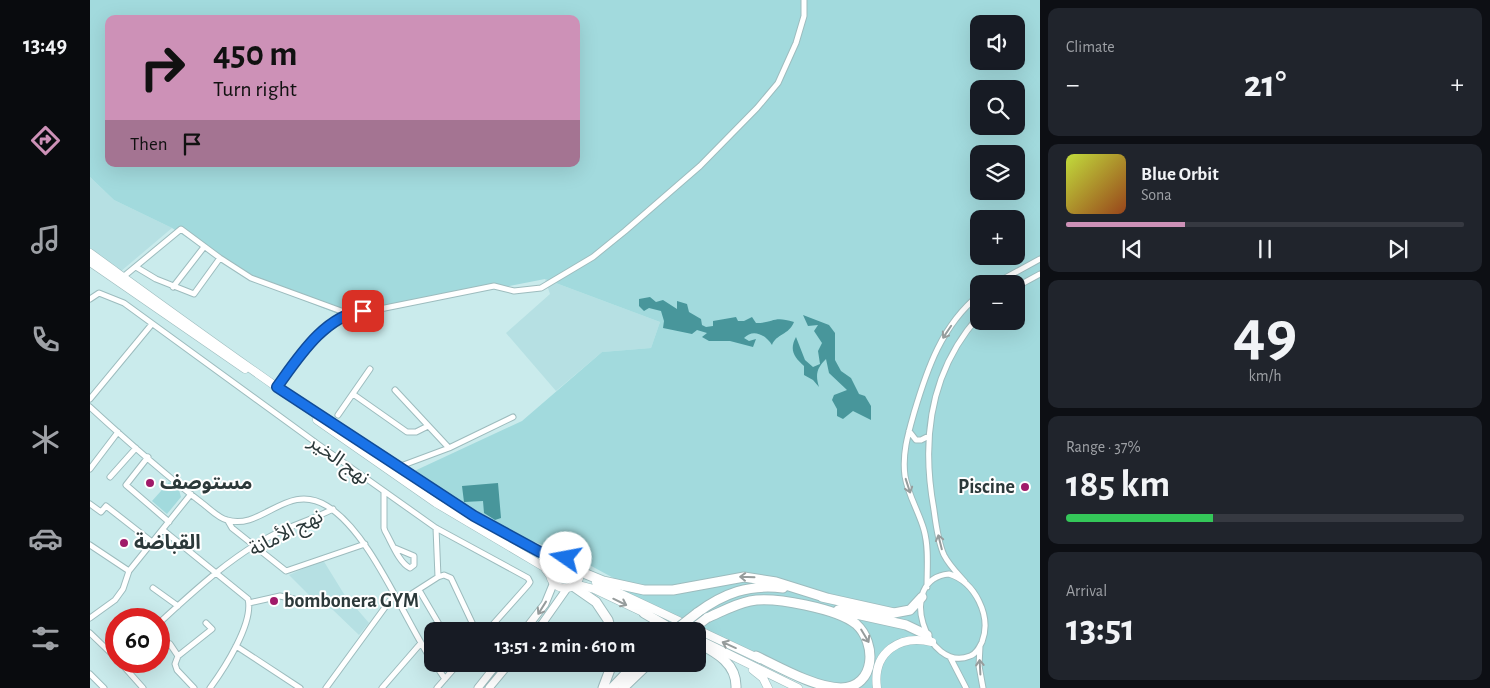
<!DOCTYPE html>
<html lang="en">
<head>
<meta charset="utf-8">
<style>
  :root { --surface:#171b24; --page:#20242c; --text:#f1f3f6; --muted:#9ea1a6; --line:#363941; --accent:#cd91b7 }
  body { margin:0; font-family:"Alegreya Sans","Noto Sans Arabic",sans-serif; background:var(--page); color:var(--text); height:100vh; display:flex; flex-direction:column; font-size:19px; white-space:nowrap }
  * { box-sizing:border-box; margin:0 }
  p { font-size:16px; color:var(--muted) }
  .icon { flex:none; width:28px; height:28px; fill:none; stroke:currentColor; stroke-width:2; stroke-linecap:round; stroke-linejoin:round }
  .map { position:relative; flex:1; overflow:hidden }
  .side { display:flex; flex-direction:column; gap:8px; padding:8px; background:#0d0f14; width:450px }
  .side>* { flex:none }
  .guide { position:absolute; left:15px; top:15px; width:475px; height:152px; border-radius:10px; box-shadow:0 5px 20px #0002; background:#cd91b7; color:#111; overflow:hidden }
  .controls { position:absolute; left:880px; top:15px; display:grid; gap:10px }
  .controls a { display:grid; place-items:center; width:55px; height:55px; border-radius:10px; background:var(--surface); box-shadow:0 5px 20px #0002; font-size:25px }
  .speed { position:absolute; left:15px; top:608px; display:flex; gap:10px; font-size:25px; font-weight:700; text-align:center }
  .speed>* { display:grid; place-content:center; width:65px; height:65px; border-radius:50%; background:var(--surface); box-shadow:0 5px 20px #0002; line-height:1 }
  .speed .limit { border:8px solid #d22; background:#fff; color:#111 }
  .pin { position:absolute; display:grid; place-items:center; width:42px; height:42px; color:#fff; margin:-21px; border-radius:10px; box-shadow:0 2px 8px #0006 }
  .me { position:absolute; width:55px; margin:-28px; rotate:282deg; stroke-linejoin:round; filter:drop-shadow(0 0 4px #0008) }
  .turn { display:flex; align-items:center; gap:18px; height:105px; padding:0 25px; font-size:22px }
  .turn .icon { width:65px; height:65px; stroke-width:2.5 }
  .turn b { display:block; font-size:35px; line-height:42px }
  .then { display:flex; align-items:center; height:48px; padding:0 25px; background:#0003; gap:10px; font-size:19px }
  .big { font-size:38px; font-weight:600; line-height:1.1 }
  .side .tile { flex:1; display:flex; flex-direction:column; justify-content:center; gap:8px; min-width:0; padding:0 18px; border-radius:10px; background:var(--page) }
  .side .dial { align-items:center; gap:0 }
  .dial b { font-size:65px; line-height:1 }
  .song { display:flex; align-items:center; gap:15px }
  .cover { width:60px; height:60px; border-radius:8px; background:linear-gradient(135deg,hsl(70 70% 55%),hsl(20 70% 35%)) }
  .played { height:5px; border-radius:2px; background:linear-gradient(90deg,var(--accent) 30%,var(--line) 30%) }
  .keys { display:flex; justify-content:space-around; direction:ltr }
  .heat { display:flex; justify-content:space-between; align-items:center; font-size:28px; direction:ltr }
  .charge { height:8px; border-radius:4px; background:linear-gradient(90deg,#34c759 37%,var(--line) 0) }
  .trip { position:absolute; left:334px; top:622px; width:282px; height:50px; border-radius:10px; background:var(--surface); box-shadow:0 5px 20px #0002; font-weight:600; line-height:50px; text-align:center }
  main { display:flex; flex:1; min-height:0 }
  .tabs { display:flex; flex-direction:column; width:90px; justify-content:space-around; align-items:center; background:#090b0e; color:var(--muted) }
  .tabs .icon { width:35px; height:35px }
  .tabs .current { color:var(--accent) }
  .tabs b { font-size:22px; color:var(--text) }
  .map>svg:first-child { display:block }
</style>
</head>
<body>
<main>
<nav class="tabs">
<b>13:49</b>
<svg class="icon current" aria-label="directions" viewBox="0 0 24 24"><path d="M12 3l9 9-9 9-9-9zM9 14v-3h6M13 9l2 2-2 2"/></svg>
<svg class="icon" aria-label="music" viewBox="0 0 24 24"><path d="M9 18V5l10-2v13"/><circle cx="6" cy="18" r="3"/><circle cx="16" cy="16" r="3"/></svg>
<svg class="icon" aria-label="phone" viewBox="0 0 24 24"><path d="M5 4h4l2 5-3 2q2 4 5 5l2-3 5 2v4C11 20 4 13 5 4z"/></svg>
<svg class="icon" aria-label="climate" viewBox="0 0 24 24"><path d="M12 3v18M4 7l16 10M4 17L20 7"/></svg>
<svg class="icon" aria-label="car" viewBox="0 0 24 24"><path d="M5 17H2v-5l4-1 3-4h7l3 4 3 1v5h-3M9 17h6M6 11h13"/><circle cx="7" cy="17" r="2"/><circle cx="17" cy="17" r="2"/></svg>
<svg class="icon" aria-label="filters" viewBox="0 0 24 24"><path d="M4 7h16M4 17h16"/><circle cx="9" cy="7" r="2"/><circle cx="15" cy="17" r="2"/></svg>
</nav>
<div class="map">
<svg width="950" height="688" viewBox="0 0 950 688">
  <rect width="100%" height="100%" fill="#caebec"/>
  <!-- built -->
  <path fill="#b6e0e3" d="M0,177L24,200L82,228L30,272L0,248Z
    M455,279L570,322L561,348L512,352L466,391L416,333L460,294Z
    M233,560L254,594L279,623L269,635L243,610L219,595L199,575Z"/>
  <!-- green -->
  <path fill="#a2dadd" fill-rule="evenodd" d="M0,0H950V688H740L526,588L529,581L481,555L422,534L320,473L432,421L512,352L561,348L570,322L455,279L265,316H253L162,280L82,228L24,200L0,177ZM19,19H486V164H19ZM889,24H926V61H889ZM889,89H926V126H889ZM889,154H926V191H889ZM889,219H926V256H889ZM889,284H926V321H889Z
    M79,482L89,490L91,497L77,514L62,501Z"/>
  <!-- water -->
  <path fill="#48969b" d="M560,297L566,302L573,300L587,309V301L597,304L599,312L611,319L612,325L616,327L623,326V321L646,317L648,321H654L662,317L666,323C684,323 683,315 704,322C699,335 686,334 682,345C676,335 663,328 654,338L659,341L666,339L663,347L640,341H619L612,337L617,333L607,330L602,334L573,328L574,321L571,311L559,308L554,311L549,306V299Z
    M713,315L739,325L745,333V360L751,371L761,378L769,394L775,396L781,406V420L763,411L753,419L747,416V409L742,400L744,395L757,390L739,373L736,359C727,368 725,374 729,387L723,380L714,375V366C704,357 699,350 706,337L715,360L723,367L730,364L728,351L732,343L724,331L728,325L718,326Z
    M408,483L411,518L405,520L394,513L393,501L374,502L372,486Z"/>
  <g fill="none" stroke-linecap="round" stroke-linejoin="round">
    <!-- street casing -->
    <g stroke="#9dbcbe" stroke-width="7">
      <path id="street" d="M46,267L66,279L104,294L130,258
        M33,277L91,229L130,258L161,278L254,312L285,310L404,286L424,291L451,288L503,257L535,231L610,166L667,108L688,83L706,43L714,16V0
        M904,284L950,259
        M83,287L114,247
        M926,287L950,274
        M0,299L9,293L34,303L229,445L346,528L438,578L440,582L438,585L397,631
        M187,387C210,356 228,334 260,313
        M305,390L359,448
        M263,394L317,432H326L338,426
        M0,399L62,324
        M0,407C36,440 73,473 112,503C119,508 128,518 137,520C172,531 197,481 237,506C280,532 313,617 342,661
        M248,415L280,369
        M819,431L826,440H831L839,436
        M58,457L36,485L79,522
        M308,467L359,448L423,417
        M0,469L28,432
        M20,477L46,448
        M294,492V528L295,531C301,541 309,563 320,568L324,565V556L305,548
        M0,504L11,512L16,506L62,542
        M138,521L142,528L196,571L275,544
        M73,530L158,599C164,623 134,669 120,688
        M0,545L39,571
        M859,574C885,582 902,616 892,642C889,648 886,654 880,656C837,674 805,579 859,574Z
        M348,577L354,575L361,578L386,631
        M875,582C868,574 859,565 854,555C848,542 846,525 844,510C831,439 840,371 889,316
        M837,587C837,568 839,548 834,530C829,512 818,495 815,476C812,454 818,434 824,413C837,369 852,325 889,295
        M63,588L88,606
        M329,590L353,631
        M309,602L348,577L346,528
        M159,603L190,596L204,599
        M0,618L25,600L33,589L39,571L101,494
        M69,623C102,593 138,559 179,537C199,526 222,520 243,509
        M0,633L26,658
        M80,644L88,656
        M146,646L210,688
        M890,646L889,666L893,688
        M860,657L876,688
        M29,661L53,688
        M345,664L355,679
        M0,674L14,688
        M104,688L87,670L85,664L88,656L122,629L116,623
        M236,688L304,595
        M292,688L331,643
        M347,688L368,664"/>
    </g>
    <!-- secondary casing -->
    <g stroke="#9dbcbe" stroke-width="9">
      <path id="secondary" d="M434,631L455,604L464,582
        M447,631L478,587
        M388,688L407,664
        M399,688L419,664"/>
    </g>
    <!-- primary casing -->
    <g stroke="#9dbcbe" stroke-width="9">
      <path id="primary" d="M0,253C142,356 284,461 437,546L449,552L473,558
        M0,262L155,369
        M227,420L346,503L454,567L461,577
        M460 573a15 15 0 1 1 30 0a15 15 0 1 1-30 0Z
        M506,582L670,659
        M485,584L504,589L559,615
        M612,641L708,688
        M663,670L673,678L678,688
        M787,688C782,652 810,634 842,642"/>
    </g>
    <!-- highway casing -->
    <g stroke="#9dbcbe" stroke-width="11">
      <path id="highway" d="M489,567L496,574L513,581L554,590H583L654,577L686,582L737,598
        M483,586L506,602L518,620L521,631
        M732,597L804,613L820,610L832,597
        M748,610L816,625L837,635
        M554,613L585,631
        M607,613C634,593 659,584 693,588
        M617,618C631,612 645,604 660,601C684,596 748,609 766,624C787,643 786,687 751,688C726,688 689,667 666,656
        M608,643C627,653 647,664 646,688
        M513,688L522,664
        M522,688L545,664
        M533,688L558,664"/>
    </g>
    <!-- street -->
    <use href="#street" stroke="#fff" stroke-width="5"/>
    <!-- secondary -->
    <use href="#secondary" stroke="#fff" stroke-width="7"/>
    <!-- primary -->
    <use href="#primary" stroke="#fff" stroke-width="8"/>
    <!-- highway -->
    <use href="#highway" stroke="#fff" stroke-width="9"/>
    <!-- highway-bridge casing -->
    <g stroke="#9dbcbe" stroke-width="11" stroke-linecap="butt">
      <path id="highway-bridge" d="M584,631L607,613
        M600,631L617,618"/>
    </g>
    <!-- highway-bridge -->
    <use href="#highway-bridge" stroke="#fff" stroke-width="9"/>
  </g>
  <!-- one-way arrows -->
  <defs><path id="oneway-shaft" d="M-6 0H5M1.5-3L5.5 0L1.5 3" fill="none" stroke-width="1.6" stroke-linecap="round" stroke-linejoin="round" transform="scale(1.25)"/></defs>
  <g stroke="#969c9c">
    <use href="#oneway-shaft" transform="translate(857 332) rotate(124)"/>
    <use href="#oneway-shaft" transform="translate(818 486) rotate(72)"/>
    <use href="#oneway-shaft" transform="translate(850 542) rotate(-104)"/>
    <use href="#oneway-shaft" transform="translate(657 577) rotate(-178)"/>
    <use href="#oneway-shaft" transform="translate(530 602) rotate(26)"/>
    <use href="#oneway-shaft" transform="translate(452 608) rotate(122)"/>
    <use href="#oneway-shaft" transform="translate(775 636) rotate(59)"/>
    <use href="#oneway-shaft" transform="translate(639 645) rotate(-156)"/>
    <use href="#oneway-shaft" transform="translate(890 667) rotate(-93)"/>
  </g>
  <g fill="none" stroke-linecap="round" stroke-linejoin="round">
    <!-- route casing -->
    <g stroke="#114b97" stroke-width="12">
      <path id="route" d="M273,311C235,315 208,358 187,387L384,516L450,552L476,558"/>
    </g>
    <!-- route -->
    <use href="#route" stroke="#1a73e8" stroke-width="9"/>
  </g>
  <!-- markers -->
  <g fill="#a01a69" stroke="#fff" stroke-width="2">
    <circle cx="60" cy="483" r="5"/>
    <circle cx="935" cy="487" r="5"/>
    <circle cx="34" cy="543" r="5"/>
    <circle cx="184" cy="601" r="5"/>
  </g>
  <g text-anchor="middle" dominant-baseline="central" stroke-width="4" stroke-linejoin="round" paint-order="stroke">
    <!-- street labels -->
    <g font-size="20" fill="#2c393a" stroke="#fff">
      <text transform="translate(249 460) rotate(36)">نهج الخير</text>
      <text transform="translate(196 533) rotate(-27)">نهج الأمانة</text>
    </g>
    <!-- poi labels -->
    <g font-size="20" font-weight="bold" fill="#2c393a" stroke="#fff" text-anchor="start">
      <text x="70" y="483">مستوصف</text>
      <text x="925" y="487" text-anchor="end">Piscine</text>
      <text x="44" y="543">القباضة</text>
      <text x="194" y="601">bombonera GYM</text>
    </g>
  </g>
</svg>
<div class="controls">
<a><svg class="icon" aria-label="sound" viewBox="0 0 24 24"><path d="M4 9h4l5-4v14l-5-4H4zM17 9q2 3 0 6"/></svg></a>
<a><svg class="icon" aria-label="search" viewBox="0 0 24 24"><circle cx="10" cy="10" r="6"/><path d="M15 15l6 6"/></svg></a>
<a><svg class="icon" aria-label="layers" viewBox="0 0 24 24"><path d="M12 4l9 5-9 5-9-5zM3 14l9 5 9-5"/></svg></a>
<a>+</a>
<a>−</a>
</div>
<div class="speed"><div class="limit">60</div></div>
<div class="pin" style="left:273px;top:311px;background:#d93025"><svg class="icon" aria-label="arrive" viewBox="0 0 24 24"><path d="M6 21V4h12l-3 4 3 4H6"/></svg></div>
<svg class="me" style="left:476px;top:558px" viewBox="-20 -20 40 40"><circle r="19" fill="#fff"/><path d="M0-13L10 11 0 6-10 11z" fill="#1a73e8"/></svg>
<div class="trip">13:51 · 2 min · 610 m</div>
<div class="guide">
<div class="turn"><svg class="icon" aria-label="right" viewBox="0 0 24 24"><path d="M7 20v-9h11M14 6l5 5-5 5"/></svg><div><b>450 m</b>Turn right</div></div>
<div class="then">Then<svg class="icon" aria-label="arrive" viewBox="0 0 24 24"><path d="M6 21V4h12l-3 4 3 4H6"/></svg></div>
</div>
</div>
<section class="side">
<div class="tile"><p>Climate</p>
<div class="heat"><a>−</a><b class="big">21°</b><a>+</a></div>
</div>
<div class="tile">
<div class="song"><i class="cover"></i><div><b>Blue Orbit</b><p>Sona</p></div></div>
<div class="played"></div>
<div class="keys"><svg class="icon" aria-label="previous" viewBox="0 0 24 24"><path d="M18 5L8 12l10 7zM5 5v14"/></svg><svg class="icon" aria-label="pause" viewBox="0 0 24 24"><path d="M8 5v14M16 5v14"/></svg><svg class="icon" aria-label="next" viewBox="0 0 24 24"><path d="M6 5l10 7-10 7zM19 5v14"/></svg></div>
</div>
<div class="tile dial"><b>49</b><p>km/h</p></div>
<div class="tile"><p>Range · 37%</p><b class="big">185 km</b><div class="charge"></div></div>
<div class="tile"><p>Arrival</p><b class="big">13:51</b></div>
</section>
</main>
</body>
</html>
